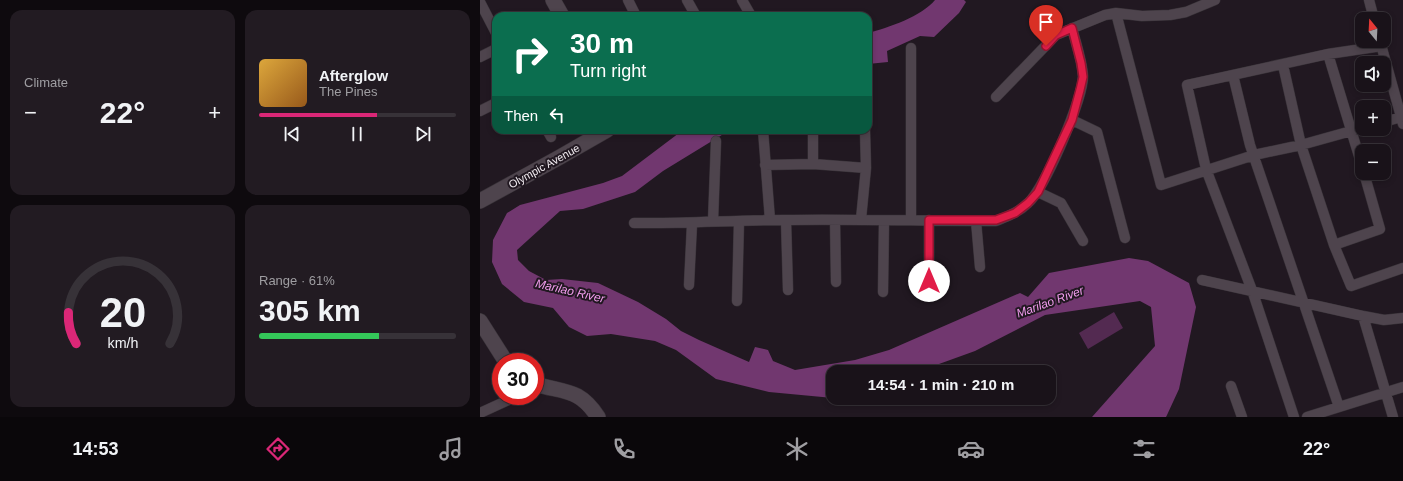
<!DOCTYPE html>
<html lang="en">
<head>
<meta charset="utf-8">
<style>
  :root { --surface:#191219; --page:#221b22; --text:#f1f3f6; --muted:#9f9ea2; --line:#373238; --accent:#db2777 }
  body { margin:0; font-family:Helvetica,sans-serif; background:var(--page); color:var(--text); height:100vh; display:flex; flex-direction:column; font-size:15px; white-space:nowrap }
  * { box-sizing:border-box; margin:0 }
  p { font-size:13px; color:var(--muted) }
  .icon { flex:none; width:22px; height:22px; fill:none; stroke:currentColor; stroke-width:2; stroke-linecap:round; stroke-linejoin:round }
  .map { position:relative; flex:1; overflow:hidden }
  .side { display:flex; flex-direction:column; gap:10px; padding:10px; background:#0e0a0e; width:480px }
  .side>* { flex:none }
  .guide { position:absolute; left:12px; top:12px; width:380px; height:122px; border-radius:12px; box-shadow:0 2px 6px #0003,0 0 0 1px var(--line); background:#0b6e4f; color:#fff; overflow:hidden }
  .needle { width:26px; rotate:342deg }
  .fabs { position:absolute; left:875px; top:12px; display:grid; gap:8px }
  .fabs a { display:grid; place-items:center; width:36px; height:36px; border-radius:8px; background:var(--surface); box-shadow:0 2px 6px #0003,0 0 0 1px var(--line); font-size:20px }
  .speed { position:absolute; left:12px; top:353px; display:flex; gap:8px; font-size:20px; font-weight:700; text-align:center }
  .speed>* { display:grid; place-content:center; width:52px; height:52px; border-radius:50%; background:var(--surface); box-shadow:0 2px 6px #0003,0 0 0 1px var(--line); line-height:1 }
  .speed .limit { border:6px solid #d22; background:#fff; color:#111 }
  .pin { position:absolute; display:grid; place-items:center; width:34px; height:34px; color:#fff; margin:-41px -17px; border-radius:50% 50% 50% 0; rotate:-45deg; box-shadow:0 0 4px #0007 }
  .pin .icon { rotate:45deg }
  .me { position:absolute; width:44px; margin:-22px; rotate:0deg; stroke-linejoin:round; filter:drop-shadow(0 0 3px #0008) }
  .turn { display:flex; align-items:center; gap:14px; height:84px; padding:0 12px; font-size:18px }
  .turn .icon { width:52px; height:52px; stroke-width:2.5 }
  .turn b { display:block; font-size:28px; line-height:34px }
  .then { display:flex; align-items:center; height:38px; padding:0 12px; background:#0003; gap:8px; font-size:15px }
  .big { font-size:30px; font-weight:600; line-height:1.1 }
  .side .tile { flex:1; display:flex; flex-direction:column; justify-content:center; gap:6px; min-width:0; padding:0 14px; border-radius:12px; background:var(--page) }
  .side .dial { align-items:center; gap:0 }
  .dial svg { height:104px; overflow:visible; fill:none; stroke:var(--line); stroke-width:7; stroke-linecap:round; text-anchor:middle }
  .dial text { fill:var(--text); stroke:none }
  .song { display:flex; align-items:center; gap:12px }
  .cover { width:48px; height:48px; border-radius:6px; background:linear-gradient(135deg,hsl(40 70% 55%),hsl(30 70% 35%)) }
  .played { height:4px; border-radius:2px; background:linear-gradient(90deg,var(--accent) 60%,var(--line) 60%) }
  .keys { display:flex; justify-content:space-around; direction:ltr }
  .heat { display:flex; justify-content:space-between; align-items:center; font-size:22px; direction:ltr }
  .charge { height:6px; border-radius:3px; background:linear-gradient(90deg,#34c759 61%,var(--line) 0) }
  .side .tiles { flex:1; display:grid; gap:10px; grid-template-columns:repeat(2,1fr) }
  .trip { position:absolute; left:346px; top:365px; width:230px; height:40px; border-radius:12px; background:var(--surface); box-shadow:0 2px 6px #0003,0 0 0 1px var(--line); font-weight:600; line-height:40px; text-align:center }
  .tabs { display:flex; height:64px; justify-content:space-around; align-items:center; background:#0a070a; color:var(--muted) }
  .tabs .icon { width:28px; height:28px }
  .tabs .current { color:var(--accent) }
  .tabs b { font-size:18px; color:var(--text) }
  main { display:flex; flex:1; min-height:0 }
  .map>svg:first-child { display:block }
</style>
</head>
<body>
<main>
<section class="side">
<div class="tiles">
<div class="tile"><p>Climate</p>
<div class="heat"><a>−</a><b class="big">22°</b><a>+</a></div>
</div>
<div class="tile">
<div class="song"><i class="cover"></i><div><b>Afterglow</b><p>The Pines</p></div></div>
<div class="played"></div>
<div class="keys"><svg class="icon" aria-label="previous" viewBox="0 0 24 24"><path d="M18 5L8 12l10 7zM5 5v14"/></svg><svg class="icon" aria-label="pause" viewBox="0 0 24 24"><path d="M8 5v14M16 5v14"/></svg><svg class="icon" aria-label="next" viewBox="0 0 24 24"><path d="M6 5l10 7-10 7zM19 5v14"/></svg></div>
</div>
<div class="tile dial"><svg viewBox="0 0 100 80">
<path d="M14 69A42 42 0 1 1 86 69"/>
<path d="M14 69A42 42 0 0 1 8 45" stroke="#db2777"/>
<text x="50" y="56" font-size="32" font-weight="700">20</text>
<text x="50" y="72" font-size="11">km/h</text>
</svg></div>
<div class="tile"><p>Range · 61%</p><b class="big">305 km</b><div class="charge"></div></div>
</div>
</section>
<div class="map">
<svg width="923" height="417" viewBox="0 0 923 417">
  <rect width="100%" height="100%" fill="#211821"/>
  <!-- green -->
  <path fill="#532a51" d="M634,312L643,328L608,349L599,333Z"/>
  <!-- water -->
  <path fill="#71376f" d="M455,0H484L486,2L479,13L454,37L440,36L407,51L408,62L388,64V33C408,28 442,16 455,0Z
    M203,130H250L183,171L155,192L103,209L80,211L37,250L38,260L49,271L66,280L82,279L118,283L158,302L186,319L201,331L219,340L269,362L275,347L288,350L293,361L315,370L375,360L409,350L540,293L548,297L569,273L649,258L668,261L709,283L716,307L699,389L687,415L686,417H612L675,346L671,307L660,301L565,315L495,351L459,364L445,372H353V398L289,392L236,379L196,350L175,341L131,334L107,336L89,327L73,308L44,302L22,284L12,262L13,240L27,213L40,205L123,183L142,176Z"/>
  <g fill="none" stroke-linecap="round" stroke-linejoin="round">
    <!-- street casing -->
    <g stroke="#383238" stroke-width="11">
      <path id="street" d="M148,0L156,16
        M207,0L216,16
        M262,0L270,14L266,16
        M889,0L894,19
        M0,2L16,33
        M636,13L681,185L774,155L821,145L882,128
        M900,41L923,124
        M848,54L882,166
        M0,57L16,49
        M803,65L821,145L854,245L871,286L923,268
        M753,75L770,145L859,407
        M516,97L576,35L625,15L636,13L662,16L690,15L706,12L735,0
        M0,111L16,103
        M592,120L617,132L645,238
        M904,122L921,117
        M67,130L71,137
        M283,130L290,220
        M333,130V164
        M285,165L333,164L386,168
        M558,192L581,203L603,241
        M381,219L386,168L385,130
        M431,219V48
        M306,220L308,290
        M355,220L356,282
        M233,221L236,141
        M496,221L500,267
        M154,223C204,224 253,220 303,220C374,219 445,221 516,221C528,216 539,212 548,203C565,188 603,99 603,76C602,60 596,44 592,28
        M854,245L900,229L884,173
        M722,280L883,316L904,320L923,318
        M449,281V220
        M209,285L212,224
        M403,292L404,221
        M257,301L259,221
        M883,316L913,417
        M751,386L762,417
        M0,413L37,396
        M814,417L773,293L726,169L707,85L848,54L902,46
        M827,417L923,387"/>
    </g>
    <!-- secondary casing -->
    <g stroke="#383238" stroke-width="16">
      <path id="secondary" d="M73,0L82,16
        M0,201L80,157L127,130
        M0,321L26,362
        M55,384C85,393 99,388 118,417"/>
    </g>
    <!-- street -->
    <use href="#street" stroke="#4e444d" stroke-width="10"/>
    <!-- secondary -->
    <use href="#secondary" stroke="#4e444d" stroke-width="15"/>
  </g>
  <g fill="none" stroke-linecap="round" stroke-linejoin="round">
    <!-- route casing -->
    <g stroke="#92132f" stroke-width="10">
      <path id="route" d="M449,281V220H516L535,213L548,203L558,192L592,120L600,90L603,77L601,63L592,28L576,35L566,46"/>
    </g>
    <!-- route -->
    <use href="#route" stroke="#e11d48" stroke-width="7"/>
  </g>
  <g text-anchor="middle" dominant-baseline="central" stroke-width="4" stroke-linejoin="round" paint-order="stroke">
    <!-- street labels -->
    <g font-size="11" fill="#f1ebf0" stroke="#211821">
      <text transform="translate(64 166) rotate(-29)">Olympic Avenue</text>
    </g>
    <!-- water labels -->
    <g font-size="12" font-style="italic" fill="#f09cec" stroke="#211821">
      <text transform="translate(90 291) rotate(13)">Marilao River</text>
      <text transform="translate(570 302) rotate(-20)">Marilao River</text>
    </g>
  </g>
</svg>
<div class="fabs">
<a><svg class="needle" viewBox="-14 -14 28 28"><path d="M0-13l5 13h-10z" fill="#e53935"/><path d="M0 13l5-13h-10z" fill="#9f9ea2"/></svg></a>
<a><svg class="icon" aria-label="sound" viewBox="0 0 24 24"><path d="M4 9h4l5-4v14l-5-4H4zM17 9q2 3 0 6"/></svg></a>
<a>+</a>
<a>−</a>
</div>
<div class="speed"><div class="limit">30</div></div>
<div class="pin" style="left:566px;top:46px;background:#d93025"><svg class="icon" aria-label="arrive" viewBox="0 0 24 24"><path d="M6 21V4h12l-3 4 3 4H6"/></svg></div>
<svg class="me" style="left:449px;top:281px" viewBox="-20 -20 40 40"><circle r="19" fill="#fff"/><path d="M0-13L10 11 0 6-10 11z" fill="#e11d48"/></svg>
<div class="trip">14:54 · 1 min · 210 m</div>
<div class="guide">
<div class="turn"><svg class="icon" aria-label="right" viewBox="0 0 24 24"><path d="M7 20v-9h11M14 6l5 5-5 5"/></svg><div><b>30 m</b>Turn right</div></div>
<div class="then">Then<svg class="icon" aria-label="left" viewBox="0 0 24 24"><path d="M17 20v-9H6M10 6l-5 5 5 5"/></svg></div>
</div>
</div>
</main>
<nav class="tabs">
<b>14:53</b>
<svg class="icon current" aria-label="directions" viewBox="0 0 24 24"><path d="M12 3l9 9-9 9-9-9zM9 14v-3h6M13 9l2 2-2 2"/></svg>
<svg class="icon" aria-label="music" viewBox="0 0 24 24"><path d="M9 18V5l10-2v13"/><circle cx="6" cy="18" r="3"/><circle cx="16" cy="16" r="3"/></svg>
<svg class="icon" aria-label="phone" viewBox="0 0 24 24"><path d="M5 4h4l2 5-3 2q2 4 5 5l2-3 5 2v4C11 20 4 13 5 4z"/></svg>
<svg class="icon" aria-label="climate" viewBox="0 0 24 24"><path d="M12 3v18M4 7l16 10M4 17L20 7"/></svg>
<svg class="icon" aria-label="car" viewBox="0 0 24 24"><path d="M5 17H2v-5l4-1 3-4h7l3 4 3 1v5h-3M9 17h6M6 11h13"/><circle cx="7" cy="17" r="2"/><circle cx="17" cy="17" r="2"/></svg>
<svg class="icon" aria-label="filters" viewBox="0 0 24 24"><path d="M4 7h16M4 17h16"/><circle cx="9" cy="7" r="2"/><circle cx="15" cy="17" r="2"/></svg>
<b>22°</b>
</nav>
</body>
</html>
